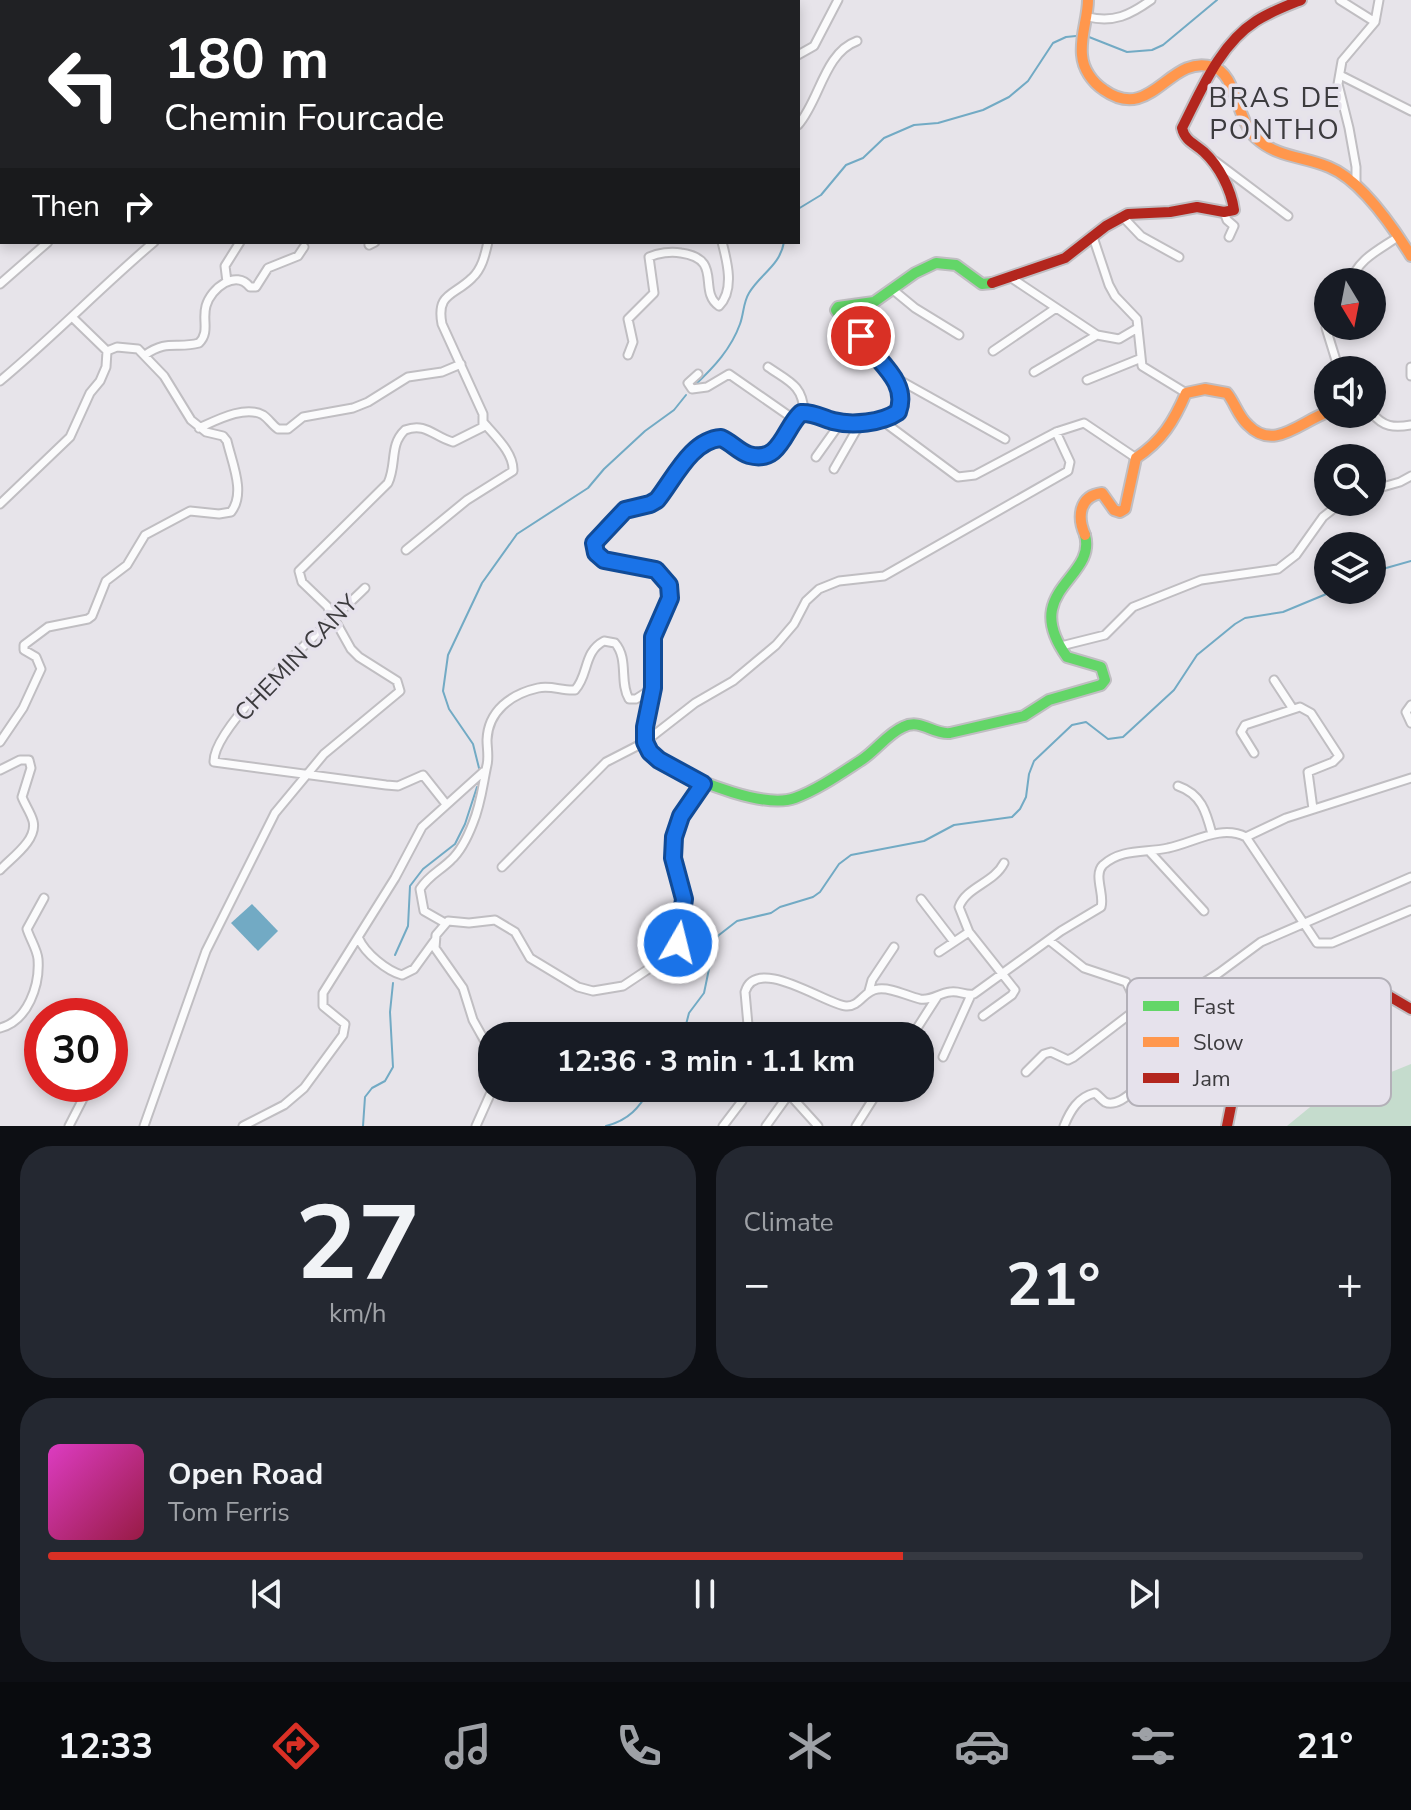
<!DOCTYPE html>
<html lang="en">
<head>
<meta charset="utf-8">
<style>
  :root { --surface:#171b24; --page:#242831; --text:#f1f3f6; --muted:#9ea1a6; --line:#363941; --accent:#d93025 }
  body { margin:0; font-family:"Nunito Sans",sans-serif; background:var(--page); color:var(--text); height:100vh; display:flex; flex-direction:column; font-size:30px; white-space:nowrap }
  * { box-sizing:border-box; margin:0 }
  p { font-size:26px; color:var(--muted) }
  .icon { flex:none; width:44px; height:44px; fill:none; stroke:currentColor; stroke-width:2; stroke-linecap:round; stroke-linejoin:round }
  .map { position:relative; height:1126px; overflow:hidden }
  .details { display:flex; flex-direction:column; gap:20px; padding:20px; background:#0d0f14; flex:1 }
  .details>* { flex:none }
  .top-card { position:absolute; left:0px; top:0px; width:800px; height:244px; box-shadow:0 4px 12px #0003; background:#202124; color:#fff; overflow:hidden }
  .needle { width:52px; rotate:170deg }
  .tools { position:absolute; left:1314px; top:268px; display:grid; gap:16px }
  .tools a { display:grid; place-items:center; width:72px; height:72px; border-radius:50%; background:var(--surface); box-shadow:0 4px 12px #0003; font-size:40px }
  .speed { position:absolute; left:24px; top:998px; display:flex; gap:16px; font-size:40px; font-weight:700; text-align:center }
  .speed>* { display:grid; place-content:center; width:104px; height:104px; border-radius:50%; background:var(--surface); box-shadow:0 4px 12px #0003; line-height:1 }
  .speed .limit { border:12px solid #d22; background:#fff; color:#111 }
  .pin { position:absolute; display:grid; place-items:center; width:68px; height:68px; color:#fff; margin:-34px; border:4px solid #fff; border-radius:50%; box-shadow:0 2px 8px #0007 }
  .me { position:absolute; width:88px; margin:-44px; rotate:8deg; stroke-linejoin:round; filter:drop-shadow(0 0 6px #0008) }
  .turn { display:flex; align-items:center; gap:28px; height:168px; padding:0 32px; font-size:36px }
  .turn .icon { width:104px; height:104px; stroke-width:2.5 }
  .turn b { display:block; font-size:56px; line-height:68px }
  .then { display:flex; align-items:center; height:76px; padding:0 32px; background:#0003; gap:16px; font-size:30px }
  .big { font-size:60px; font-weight:700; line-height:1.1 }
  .details .card { flex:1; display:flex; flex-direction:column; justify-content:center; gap:12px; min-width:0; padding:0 28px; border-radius:32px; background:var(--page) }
  .details .dial { align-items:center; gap:0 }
  .dial b { font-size:104px; line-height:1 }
  .song { display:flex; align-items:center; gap:24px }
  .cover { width:96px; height:96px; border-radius:12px; background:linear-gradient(135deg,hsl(310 70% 55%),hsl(340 70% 35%)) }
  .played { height:8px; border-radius:4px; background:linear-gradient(90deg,var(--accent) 65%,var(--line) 65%) }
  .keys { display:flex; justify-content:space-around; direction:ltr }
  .heat { display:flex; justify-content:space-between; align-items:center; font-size:44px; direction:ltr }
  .details .tiles { flex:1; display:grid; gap:20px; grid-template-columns:1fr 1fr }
  .card:last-child { grid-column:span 2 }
  .trip { position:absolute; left:478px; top:1022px; width:456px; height:80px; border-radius:32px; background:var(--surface); box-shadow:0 4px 12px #0003; font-weight:700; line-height:80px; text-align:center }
  .dock { display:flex; height:128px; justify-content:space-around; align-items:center; background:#090b0e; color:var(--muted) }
  .dock .icon { width:56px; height:56px }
  .dock .active { color:var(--accent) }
  .dock b { font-size:36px; color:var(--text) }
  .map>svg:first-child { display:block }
</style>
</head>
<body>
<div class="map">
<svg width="1411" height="1126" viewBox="0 0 1411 1126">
  <rect width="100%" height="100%" fill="#e7e4ea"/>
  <!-- green -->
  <path fill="#c5dccd" d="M1411,1064V1126H1287L1315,1103Z"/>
  <!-- water -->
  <path fill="#72aac4" d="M252,904L278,931L258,951L231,923Z"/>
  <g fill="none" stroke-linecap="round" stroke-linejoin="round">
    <!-- stream -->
    <path stroke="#72aac4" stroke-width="2" d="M1089,37L1127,52L1152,50L1163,45L1217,0
      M798,209L821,195L846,165L863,158L884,138L914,125L938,123L983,110L1009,97L1028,81L1053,43L1066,37L1076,36
      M695,385C714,367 731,349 740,324C744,313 743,303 749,293C760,274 780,266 784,242
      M1372,572L1411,561
      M479,768L473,744L449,709L443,691L448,655L482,583L517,534L588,488L604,469L645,431L674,410L686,395
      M395,955L408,926L410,886L423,869L455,844L465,824L477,787
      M683,1036L689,1013L704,993L715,940L719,935L737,921L771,913L780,907L813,897L820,892L839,864L851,855L924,841L954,825L1012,817L1020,809L1026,797L1029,774L1034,761L1072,725L1086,722L1108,739L1123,737L1174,690L1197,655L1235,624L1245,618L1283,612L1336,590
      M363,1126L365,1097L372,1088L385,1081L393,1067L390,1012L393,983
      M606,1126C629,1120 639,1108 651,1088"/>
    <!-- street casing -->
    <g stroke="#c0bec2" stroke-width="11">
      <path id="street" d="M18,0L19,2
        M209,0L212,2
        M1340,0L1375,22
        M273,2L275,0
        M487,2L490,0
        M517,2L518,0
        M654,2L656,0
        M1088,17C1114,23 1130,15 1151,0
        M0,36L2,33
        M798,55L814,46L838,0
        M1340,75L1411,111
        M798,125C820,100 824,53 857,41
        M1215,161L1288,216
        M1356,186V167L1349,128L1338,84L1342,61L1375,22L1379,0
        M1224,212L1227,220L1234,226L1229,237
        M1122,216L1141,236L1179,257
        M1093,237L1109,285L1115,296L1137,319L1142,366L1186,393
        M369,245L375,242
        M1010,277L1097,335L1119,339L1136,329
        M227,282L225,266L240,242
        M1351,282C1357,259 1381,249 1399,236
        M0,284L48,242
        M892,289L915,308L959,335
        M1328,313L1326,328L1339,370
        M72,317L107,351
        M993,351L1056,308
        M145,355C167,339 177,349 199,343C210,332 202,320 206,306C211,288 236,269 250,287H256L268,268L298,256L304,247
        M628,355L633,342L628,319L654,293L649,257C658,253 671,251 681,253C724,259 697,291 719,306C735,290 727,261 722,242
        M768,367C788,381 803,385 804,412
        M1411,367V376
        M1034,372L1097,335
        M698,374L688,383L692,389L707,387L729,374L795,420
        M894,377L1005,439
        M1087,380L1139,359
        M0,381C53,337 101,287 154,242
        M1372,413C1383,427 1394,428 1411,425
        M880,419L958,477L975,475L1056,432L1084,423L1136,458
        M199,428C217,420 245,405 263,415C269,419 272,425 278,429H288L303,417L353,408L368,402L408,377L442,372L461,364
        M816,457L841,422
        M834,469L861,422
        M1372,490L1400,482L1411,476
        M0,504L70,437L90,393L100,381L106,367L107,351
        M406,550L467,500L513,471C514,453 495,436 484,423
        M365,588C335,618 212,724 214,762L386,785L398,786L423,775L446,804
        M1061,646L1105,635L1133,607L1201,580L1278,569L1296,555L1323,517L1342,502
        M1274,680L1293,709
        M1411,705L1406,712L1411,723
        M0,742L23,708L41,669L36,657L24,650V645L48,627L88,619L92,616L106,581L127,565L145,535L190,511L219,514L231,512C246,493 232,463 227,441L223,436L206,432L191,420L164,376L138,349L117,347L107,351
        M1254,753L1241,732L1245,725L1300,707L1311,713L1339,756L1333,762L1308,772L1313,809
        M0,770L20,760H29L31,768L22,797C25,805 31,813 33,821C38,840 11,858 0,870
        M1178,786C1201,794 1206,811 1212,834
        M1246,837L1286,818L1411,778
        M1149,851L1204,911
        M502,867L606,762L645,742L695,703L733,681L776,645L794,624L806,601L819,589L839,581L884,576L1068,471L1070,462L1056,432
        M921,899L954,942
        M445,923L424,911L420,889C429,875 440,871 451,860C461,851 468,836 473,823C481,804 483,783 487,765C489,757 487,748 487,740C488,711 511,694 538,688C551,685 562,691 575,690C589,675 583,652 604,641L615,643C629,659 619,682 629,699H636L653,688
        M359,939C365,953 387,971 402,975L414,969L435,940
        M1050,941L1084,968L1126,982C1134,994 1136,1012 1147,1022C1165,1039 1192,1031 1213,1044C1224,1052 1231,1069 1239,1080
        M939,952L969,932
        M869,991L872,980L894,947
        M983,1016L1012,995L1015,990L969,932L959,907C966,887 994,883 1004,863
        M1152,1026L1164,1008L1219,973L1261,942L1411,877
        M0,1028C28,1021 40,985 38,959C37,949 30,939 27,929L44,898
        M749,1036L745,992C756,954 827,1005 846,1006C860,1007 864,990 878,989C891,987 907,996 920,999C932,1001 939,993 950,992C959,990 965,996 974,994L1061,931L1101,907C1105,895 1093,875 1103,865C1122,848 1146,853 1168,848C1193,843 1221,824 1246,837L1317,943H1332L1411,910
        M912,1036L937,997
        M492,1054L473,1020L463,988L435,948L436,935L448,921L469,923L495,920L515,932L530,958L578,987L593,991L623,986L671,954L678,943L684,899L673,858L674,837L681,816L703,784
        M943,1057L971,995
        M1166,1065L1186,1036
        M1026,1072L1044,1054L1051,1052L1068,1060L1074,1057L1138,1008
        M69,1126L89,1087
        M144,1126L206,951L275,813L324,754L400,691L397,681L359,657L351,649L327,606L302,582L299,571L388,483C397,464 389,445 405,430C426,422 434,437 453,442L483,427V414L442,324C436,293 454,296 472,278C482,269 485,255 488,242
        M243,1126L284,1105L304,1088L343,1035L345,1024L323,1006V993L395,878L422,827L483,772
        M476,1126L493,1088
        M723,1126L742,1101L745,1088
        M766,1126L789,1094L818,1126
        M856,1126L880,1088
        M1064,1126C1070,1111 1078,1097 1095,1093C1099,1096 1101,1099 1105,1102C1117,1108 1133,1091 1141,1085"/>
    </g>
    <!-- fast casing -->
    <g stroke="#c0bec2" stroke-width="14">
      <path id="fast" d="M815,415C843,424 871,427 898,412C905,383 884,371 870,350C865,342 862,334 855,328C848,321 841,318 836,310L838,307L874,302L915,273L936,263L956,265L982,284L992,283
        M672,767C699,782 765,809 795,798C817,790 840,774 860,761C875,752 887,734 903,727C921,718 933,735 950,733L1024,716L1049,700L1101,685L1105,680L1101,667L1067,657C1019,590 1097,579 1085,535"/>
    </g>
    <!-- slow casing -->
    <g stroke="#c0bec2" stroke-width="14">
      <path id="slow" d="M1088,0C1088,18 1080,36 1082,55C1083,69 1092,82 1104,90C1152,124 1169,53 1213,67C1236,73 1236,119 1256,138C1278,158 1303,156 1329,167C1361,180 1393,227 1411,256
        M1085,535C1077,517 1079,496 1102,493L1114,510L1120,512L1125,509L1136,458C1162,441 1174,421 1186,393L1205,389L1227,393C1235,403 1238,416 1248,425C1274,452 1301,421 1328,412
        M672,767C630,744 650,725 653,687C654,671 650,653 653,638C656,621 676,602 669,585C658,559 617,573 594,550C597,532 613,515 630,508C640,505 651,505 659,497C680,475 688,445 721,438L749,455L768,454L781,443L801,413L815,415"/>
    </g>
    <!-- jam casing -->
    <g stroke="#c0bec2" stroke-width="14">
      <path id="jam" d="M992,283L1065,258L1106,226L1128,214L1170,212L1197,207L1224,212L1234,210C1231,189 1219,166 1204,152C1194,143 1185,141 1182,128C1201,91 1219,45 1256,21C1270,12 1286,6 1301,0
        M1227,1126L1234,1091L1239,1080H1298L1310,1053L1370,991L1382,992L1411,1009"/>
    </g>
    <!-- street -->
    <use href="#street" stroke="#fbfbfc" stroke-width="7"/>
    <!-- fast -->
    <use href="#fast" stroke="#63d668" stroke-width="10"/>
    <!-- slow -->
    <use href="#slow" stroke="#ff974d" stroke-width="10"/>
    <!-- jam -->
    <use href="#jam" stroke="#b3261e" stroke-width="10"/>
  </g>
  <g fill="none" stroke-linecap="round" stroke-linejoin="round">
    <!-- route casing -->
    <g stroke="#114b97" stroke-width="20">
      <path id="route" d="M678,943L684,899L673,858L674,837L681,816L703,784L659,760L650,752L645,742V727L653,688V637L670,598L669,585L656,570L604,560L596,553L594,543L625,510L650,504L657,500C674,479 691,440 721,438C731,442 739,452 749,455C781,464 784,428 801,413C813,412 822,418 833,421C852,426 882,423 898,412C910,380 874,360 861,336"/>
    </g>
    <!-- route -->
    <use href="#route" stroke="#1a73e8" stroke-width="14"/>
  </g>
  <g text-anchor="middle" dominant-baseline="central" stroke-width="7" stroke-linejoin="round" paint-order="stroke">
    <!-- street labels -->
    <g font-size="24" fill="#3c3b3e" stroke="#e6e2ec">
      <text transform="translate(296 658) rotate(-46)">CHEMIN CANY</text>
    </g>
    <!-- quarter labels -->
    <g font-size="28" letter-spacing="2" fill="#3c3b3e" stroke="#e6e2ec">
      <text x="1275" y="98">BRAS DE<tspan x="1275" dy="32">PONTHO</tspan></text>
    </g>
  </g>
  <!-- legend -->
  <rect x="1127" y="978" width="264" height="128" rx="12" fill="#e6e2ec" stroke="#b3b0b8" stroke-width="2"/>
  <rect x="1143" y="1001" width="36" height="10" fill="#63d668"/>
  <rect x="1143" y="1037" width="36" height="10" fill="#ff974d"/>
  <rect x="1143" y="1073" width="36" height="10" fill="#b3261e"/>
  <g font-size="22" fill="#3c3b3e">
    <text x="1193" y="1014">Fast</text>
    <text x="1193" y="1050">Slow</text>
    <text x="1193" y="1086">Jam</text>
  </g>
</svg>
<div class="tools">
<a><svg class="needle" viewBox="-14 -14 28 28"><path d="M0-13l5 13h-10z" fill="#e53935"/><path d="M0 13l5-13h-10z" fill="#9ea1a6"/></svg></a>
<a><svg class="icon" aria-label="sound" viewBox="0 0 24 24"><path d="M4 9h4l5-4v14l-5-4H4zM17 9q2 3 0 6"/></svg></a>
<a><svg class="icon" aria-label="search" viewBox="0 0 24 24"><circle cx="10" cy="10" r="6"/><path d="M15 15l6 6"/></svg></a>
<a><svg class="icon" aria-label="layers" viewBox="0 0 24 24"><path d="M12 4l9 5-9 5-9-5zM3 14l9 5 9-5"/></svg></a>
</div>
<div class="speed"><div class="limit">30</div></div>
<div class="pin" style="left:861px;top:336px;background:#d93025"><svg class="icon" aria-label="arrive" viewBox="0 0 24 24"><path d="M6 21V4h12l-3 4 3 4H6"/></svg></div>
<svg class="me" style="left:678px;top:943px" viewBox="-20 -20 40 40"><circle r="17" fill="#1a73e8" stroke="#fff" stroke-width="3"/><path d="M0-11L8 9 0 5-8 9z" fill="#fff"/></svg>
<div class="trip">12:36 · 3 min · 1.1 km</div>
<div class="top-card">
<div class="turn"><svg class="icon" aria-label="left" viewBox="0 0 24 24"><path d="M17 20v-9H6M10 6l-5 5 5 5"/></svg><div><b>180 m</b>Chemin Fourcade</div></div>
<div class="then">Then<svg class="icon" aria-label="right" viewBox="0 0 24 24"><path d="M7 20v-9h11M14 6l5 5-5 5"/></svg></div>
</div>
</div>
<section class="details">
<div class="tiles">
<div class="card dial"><b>27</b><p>km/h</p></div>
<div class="card"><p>Climate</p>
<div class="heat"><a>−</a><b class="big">21°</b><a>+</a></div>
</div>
<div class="card">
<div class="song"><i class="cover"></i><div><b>Open Road</b><p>Tom Ferris</p></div></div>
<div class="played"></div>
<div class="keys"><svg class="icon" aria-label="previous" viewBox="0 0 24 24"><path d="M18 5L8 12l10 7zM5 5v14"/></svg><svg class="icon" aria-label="pause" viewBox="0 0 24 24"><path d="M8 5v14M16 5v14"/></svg><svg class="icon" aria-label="next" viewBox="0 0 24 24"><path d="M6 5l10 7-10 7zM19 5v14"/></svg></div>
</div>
</div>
</section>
<nav class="dock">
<b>12:33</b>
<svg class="icon active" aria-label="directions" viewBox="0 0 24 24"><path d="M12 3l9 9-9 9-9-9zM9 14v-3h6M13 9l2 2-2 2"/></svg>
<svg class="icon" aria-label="music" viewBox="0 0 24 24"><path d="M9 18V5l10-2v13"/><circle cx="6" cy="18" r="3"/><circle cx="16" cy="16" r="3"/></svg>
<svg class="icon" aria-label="phone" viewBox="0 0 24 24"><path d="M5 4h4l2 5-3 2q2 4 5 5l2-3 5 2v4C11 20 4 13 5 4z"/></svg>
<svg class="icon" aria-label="climate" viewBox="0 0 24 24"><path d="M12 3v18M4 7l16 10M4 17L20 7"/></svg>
<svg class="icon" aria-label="car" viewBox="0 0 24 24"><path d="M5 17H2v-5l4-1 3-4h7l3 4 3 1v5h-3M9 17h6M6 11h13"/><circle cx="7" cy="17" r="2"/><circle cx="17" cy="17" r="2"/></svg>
<svg class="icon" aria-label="filters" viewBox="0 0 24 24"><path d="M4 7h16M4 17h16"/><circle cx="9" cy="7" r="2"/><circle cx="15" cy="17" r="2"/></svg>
<b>21°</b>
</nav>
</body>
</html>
